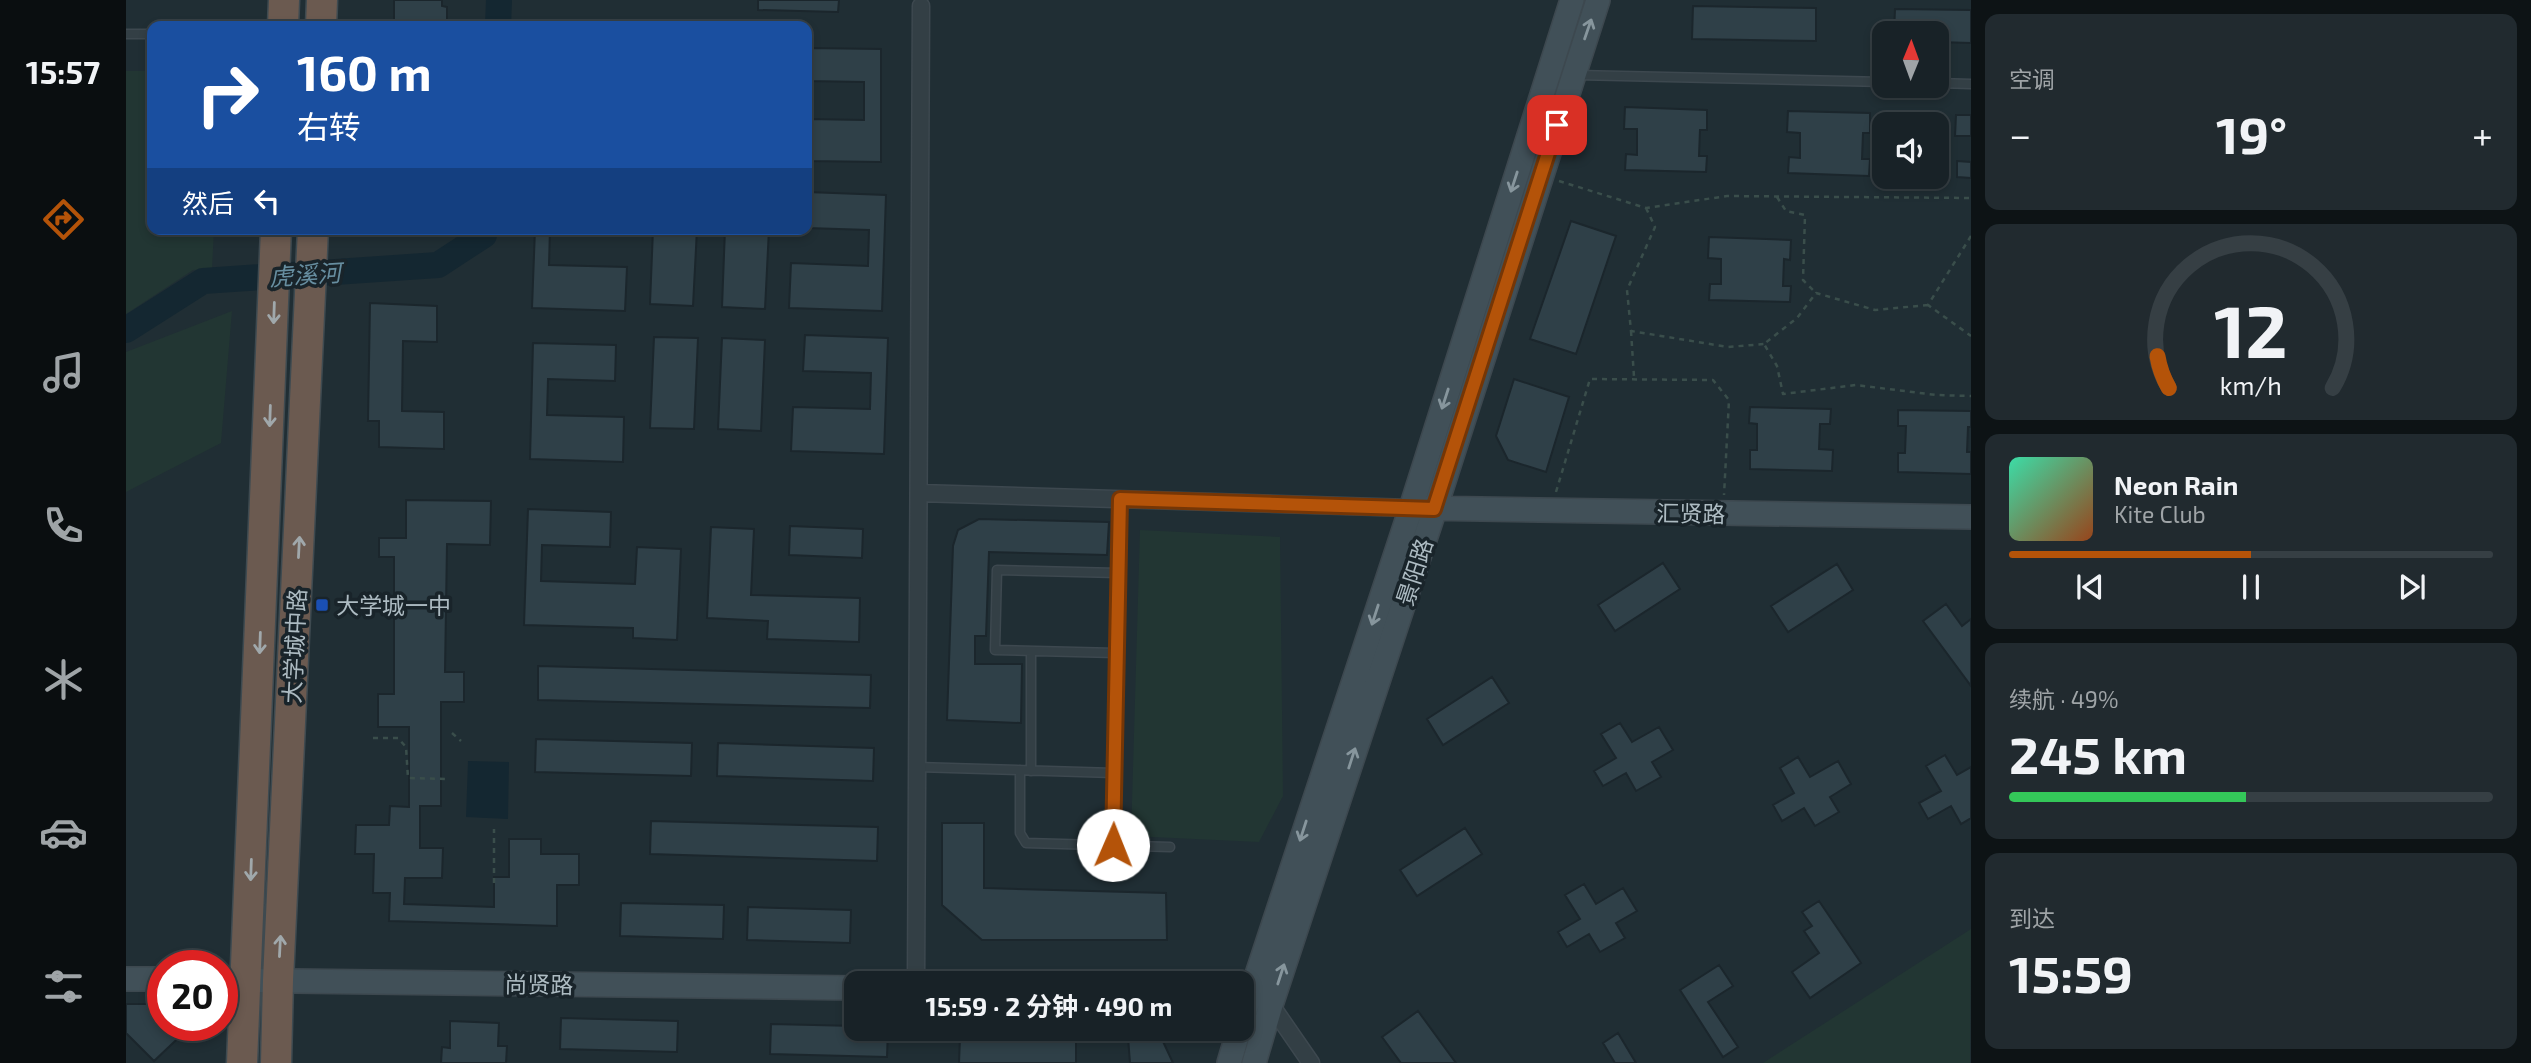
<!DOCTYPE html>
<html lang="zh">
<head>
<meta charset="utf-8">
<style>
  :root { --surface:#182227; --page:#212a2f; --text:#f1f3f6; --muted:#9fa4a7; --line:#363f44; --accent:#b45309 }
  body { margin:0; font-family:"Exo 2","Noto Sans SC",sans-serif; background:var(--page); color:var(--text); height:100vh; display:flex; flex-direction:column; font-size:26px; white-space:nowrap }
  * { box-sizing:border-box; margin:0 }
  p { font-size:23px; color:var(--muted) }
  .icon { flex:none; width:38px; height:38px; fill:none; stroke:currentColor; stroke-width:2; stroke-linecap:round; stroke-linejoin:round }
  .map { position:relative; flex:1; overflow:hidden }
  .sheet { display:flex; flex-direction:column; gap:14px; padding:14px; background:#0d1315; width:560px }
  .sheet>* { flex:none }
  .guide { position:absolute; left:21px; top:21px; width:665px; height:214px; border-radius:14px; box-shadow:0 4px 10px #0003,0 0 0 2px var(--line); background:#1a4fa0; color:#fff; overflow:hidden }
  .needle { width:46px; rotate:1deg }
  .buttons { position:absolute; left:1746px; top:21px; display:grid; gap:14px }
  .buttons a { display:grid; place-items:center; width:77px; height:77px; border-radius:14px; background:var(--surface); box-shadow:0 4px 10px #0003,0 0 0 2px var(--line); font-size:35px }
  .speed { position:absolute; left:21px; top:950px; display:flex; gap:14px; font-size:35px; font-weight:700; text-align:center }
  .speed>* { display:grid; place-content:center; width:91px; height:91px; border-radius:50%; background:var(--surface); box-shadow:0 4px 10px #0003,0 0 0 2px var(--line); line-height:1 }
  .speed .limit { border:10px solid #d22; background:#fff; color:#111 }
  .pin { position:absolute; display:grid; place-items:center; width:60px; height:60px; color:#fff; margin:-30px; border-radius:14px; box-shadow:0 4px 10px #0006 }
  .me { position:absolute; width:77px; margin:-38px; rotate:1deg; stroke-linejoin:round; filter:drop-shadow(0 0 5px #0008) }
  .turn { display:flex; align-items:center; gap:24px; height:147px; padding:0 35px; font-size:32px }
  .turn .icon { width:91px; height:91px; stroke-width:2.5 }
  .turn b { display:block; font-size:49px; line-height:60px }
  .then { display:flex; align-items:center; height:66px; padding:0 35px; background:#0003; gap:14px; font-size:26px }
  .big { font-size:52px; font-weight:700; line-height:1.1 }
  .sheet .widget { flex:1; display:flex; flex-direction:column; justify-content:center; gap:10px; min-width:0; padding:0 24px; border-radius:14px; background:var(--page) }
  .sheet .dial { align-items:center; gap:0 }
  .dial svg { height:182px; overflow:visible; fill:none; stroke:var(--line); stroke-width:7; stroke-linecap:round; text-anchor:middle }
  .dial text { fill:var(--text); stroke:none }
  .song { display:flex; align-items:center; gap:21px }
  .cover { width:84px; height:84px; border-radius:10px; background:linear-gradient(135deg,hsl(160 70% 55%),hsl(20 70% 35%)) }
  .played { height:7px; border-radius:4px; background:linear-gradient(90deg,var(--accent) 50%,var(--line) 50%) }
  .keys { display:flex; justify-content:space-around; direction:ltr }
  .heat { display:flex; justify-content:space-between; align-items:center; font-size:38px; direction:ltr }
  .charge { height:10px; border-radius:5px; background:linear-gradient(90deg,#34c759 49%,var(--line) 0) }
  .trip { position:absolute; left:718px; top:971px; width:410px; height:70px; border-radius:14px; background:var(--surface); box-shadow:0 4px 10px #0003,0 0 0 2px var(--line); font-weight:700; line-height:70px; text-align:center }
  main { display:flex; flex:1; min-height:0 }
  .dock { display:flex; flex-direction:column; width:126px; justify-content:space-around; align-items:center; background:#0a0e10; color:var(--muted) }
  .dock .icon { width:49px; height:49px }
  .dock .on { color:var(--accent) }
  .dock b { font-size:32px; color:var(--text) }
  .map>svg:first-child { display:block }
</style>
</head>
<body>
<main>
<nav class="dock">
<b>15:57</b>
<svg class="icon on" aria-label="directions" viewBox="0 0 24 24"><path d="M12 3l9 9-9 9-9-9zM9 14v-3h6M13 9l2 2-2 2"/></svg>
<svg class="icon" aria-label="music" viewBox="0 0 24 24"><path d="M9 18V5l10-2v13"/><circle cx="6" cy="18" r="3"/><circle cx="16" cy="16" r="3"/></svg>
<svg class="icon" aria-label="phone" viewBox="0 0 24 24"><path d="M5 4h4l2 5-3 2q2 4 5 5l2-3 5 2v4C11 20 4 13 5 4z"/></svg>
<svg class="icon" aria-label="climate" viewBox="0 0 24 24"><path d="M12 3v18M4 7l16 10M4 17L20 7"/></svg>
<svg class="icon" aria-label="car" viewBox="0 0 24 24"><path d="M5 17H2v-5l4-1 3-4h7l3 4 3 1v5h-3M9 17h6M6 11h13"/><circle cx="7" cy="17" r="2"/><circle cx="17" cy="17" r="2"/></svg>
<svg class="icon" aria-label="filters" viewBox="0 0 24 24"><path d="M4 7h16M4 17h16"/><circle cx="9" cy="7" r="2"/><circle cx="15" cy="17" r="2"/></svg>
</nav>
<div class="map">
<svg width="1845" height="1063" viewBox="0 0 1845 1063">
  <rect width="100%" height="100%" fill="#202e34"/>
  <!-- green -->
  <path fill="#223633" d="M0,71H26V229H88L86,269L67,270L0,314Z
    M106,311L95,443L0,492V352Z
    M1014,530L1154,537L1157,796L1133,842L1005,836Z
    M1845,929L1844,1063H1637Z"/>
  <!-- water -->
  <path fill="#142731" d="M342,761L383,762L382,819L340,817Z"/>
  <g fill="none" stroke-linecap="round" stroke-linejoin="round">
    <!-- river -->
    <path stroke="#142731" stroke-width="26" d="M372,26L373,0
      M0,330L77,281L312,265L358,235L359,229"/>
  </g>
  <!-- building -->
  <path fill="#2f4048" stroke="#1b262c" stroke-width="2" d="M268,0H316V6L321,7V26H268Z
    M632,0H713L712,12L632,10Z
    M1567,6L1690,8V41L1566,39Z
    M1769,9L1845,10V43L1811,42V33H1768Z
    M681,48L755,49V162L681,161V119L738,120V82L681,81Z
    M1499,107L1581,110V130H1574L1573,156H1581L1580,172L1499,170L1500,154L1511,155V129H1498Z
    M1662,111L1744,113V133H1737L1736,159H1744L1743,176L1662,173L1663,157L1674,158V133L1661,132Z
    M1830,115H1845V136H1829Z
    M1831,161L1845,162V178L1831,177Z
    M681,192L760,195L756,311L663,308L665,263L742,266L743,230L681,228Z
    M1445,221L1490,236L1450,354L1404,339Z
    M409,229H424L423,265L501,267L499,311L406,308Z
    M527,229H571L567,306L524,304Z
    M599,229H643L639,309L596,307Z
    M1583,237L1665,240L1664,260L1658,259L1657,286H1665L1664,302L1583,300L1584,284H1595V259L1582,258Z
    M244,303L311,306V342L277,341L276,411L318,412V449L253,447V421H242Z
    M679,335L762,338L758,454L665,451L667,407L744,409L745,373L677,371Z
    M528,337L572,338L568,429L524,428Z
    M596,338L639,340L635,431L592,429Z
    M407,343L490,345L489,381L422,379L421,415L498,417L497,462L404,459Z
    M1388,379L1443,397L1420,472L1382,460L1370,436Z
    M1624,407L1705,409L1704,424H1694L1693,449L1707,450L1706,471L1624,469V450H1631V424L1623,423Z
    M1772,410L1845,411V427H1842L1841,452H1845V474L1772,472V453H1779L1780,426H1772Z
    M280,500L365,501L364,545L321,544L319,672H338V702H315V806H294V848H317L316,878H279L278,904L368,907V877H383V839H415V854H453V885H431V926L263,921L264,893H247L248,854H229L230,825H263L264,806L283,807V727H252V694H268V557H253V538H280Z
    M402,509L485,512L484,547L416,545L415,581L509,584L511,547L555,549L551,640L507,638V628L398,625Z
    M853,519L983,522L981,555L863,552L860,636H849V664H896L895,723L821,720L827,546L832,530Z
    M664,526L737,529L736,558L663,555Z
    M585,527L628,529L625,595L734,598L733,642L641,639L642,621L581,618Z
    M1537,563L1554,589L1489,631L1472,605Z
    M1711,564L1727,590L1662,632L1645,606Z
    M1820,604L1836,626L1845,619V686L1797,621Z
    M412,666L745,675L744,708L412,700Z
    M1366,677L1383,703L1317,745L1301,719Z
    M1494,723L1506,742L1533,727L1547,750L1526,762L1535,777L1510,791L1500,773L1477,786L1468,771L1490,758L1475,734Z
    M410,739L566,743L565,776L409,772Z
    M592,743L748,748L747,781L591,776Z
    M1819,755L1831,775L1845,767V818L1835,824L1825,806L1802,819L1793,803L1815,791L1800,766Z
    M1672,757L1684,777L1712,761L1725,784L1704,797L1713,812L1689,826L1678,808L1656,821L1647,805L1668,793L1654,768Z
    M525,821L752,827L751,861L524,854Z
    M816,823H858V888L1040,893L1041,940H856L816,905Z
    M1339,828L1356,854L1291,896L1274,870Z
    M1458,884L1470,904L1497,888L1511,911L1490,923L1499,938L1474,952L1463,934L1441,947L1432,932L1454,919L1439,895Z
    M1693,901L1735,963L1684,998L1666,972L1693,953L1678,931L1686,926L1676,912Z
    M495,903L598,905L597,939L494,936Z
    M622,907L725,910L724,943L621,940Z
    M1593,965L1607,986L1582,1002L1612,1047L1597,1057L1554,990Z
    M0,1004H33L37,1008V1026H65L28,1061L0,1033Z
    M1292,1011L1330,1063H1275L1256,1037Z
    M435,1018L552,1021L551,1052L434,1049Z
    M324,1021L373,1023L372,1046H381L380,1063H315L316,1047L324,1048Z
    M645,1024L730,1026V1029H762L761,1057L644,1054Z
    M1492,1033L1510,1063H1489L1477,1043Z
    M1034,1035L1047,1063H1004L1002,1037Z
    M834,1037L950,1040V1063H833Z"/>
  <g fill="none" stroke-linecap="round" stroke-linejoin="round">
    <!-- lane casing -->
    <g stroke="#3d484f" stroke-width="11">
      <path id="lane" d="M0,34H26
        M1450,75L1759,82
        M1811,83L1845,84
        M990,653L869,650L871,570L992,573
        M791,767L988,773
        M894,770V833L900,843L1044,847
        M905,771V651
        M987,845L994,499"/>
    </g>
    <!-- street casing -->
    <g stroke="#3d484f" stroke-width="19">
      <path id="street" d="M793,493L1285,508
        M790,984L795,6
        M1145,1005L1185,1063"/>
    </g>
    <!-- secondary casing -->
    <g stroke="#3d484f" stroke-width="26">
      <path id="secondary" d="M1295,508L1845,517
        M0,979H37
        M96,980L730,988
        M1115,1023L1285,508L1446,0
        M1103,1063L1113,1029
        M1128,1063L1145,1005L1309,509L1472,0"/>
    </g>
    <!-- highway casing -->
    <g stroke="#3e4a50" stroke-width="33">
      <path id="highway" d="M157,26L158,0
        M195,26L196,0
        M116,1063L150,229
        M150,1063L152,980L187,229"/>
    </g>
    <!-- path -->
    <path stroke="#3a4e4b" stroke-width="2.5" stroke-dasharray="5 5" stroke-linecap="butt" d="M1433,181L1520,208L1601,196L1845,198
      M1651,197L1660,211L1679,215L1677,280L1690,293
      M1520,208L1529,227L1501,290L1505,331L1602,347L1638,344
      M1845,236L1802,305L1845,336
      M1802,305L1749,310L1690,293L1671,318L1638,344L1651,366L1657,394L1730,385L1810,395L1845,396
      M1505,331L1508,377
      M1430,492L1464,379L1587,380L1603,400L1598,495
      M326,733L335,741
      M247,738H272L280,747L282,778L323,779
      M368,883V829"/>
    <!-- lane -->
    <use href="#lane" stroke="#333f45" stroke-width="8"/>
    <!-- street -->
    <use href="#street" stroke="#333f45" stroke-width="16"/>
    <!-- secondary -->
    <use href="#secondary" stroke="#415058" stroke-width="23"/>
    <!-- highway -->
    <use href="#highway" stroke="#6b5a50" stroke-width="30"/>
  </g>
  <!-- one-way arrows -->
  <defs><path id="oneway-shaft" d="M-6 0H5M1.5-3L5.5 0L1.5 3" fill="none" stroke-width="1.6" stroke-linecap="round" stroke-linejoin="round" transform="scale(1.75)"/></defs>
  <g stroke="#87969d">
    <use href="#oneway-shaft" transform="translate(1462 29) rotate(-71)"/>
    <use href="#oneway-shaft" transform="translate(1388 182) rotate(108)"/>
    <use href="#oneway-shaft" transform="translate(1319 399) rotate(108)"/>
    <use href="#oneway-shaft" transform="translate(1249 615) rotate(108)"/>
    <use href="#oneway-shaft" transform="translate(1226 758) rotate(-72)"/>
    <use href="#oneway-shaft" transform="translate(1177 831) rotate(108)"/>
    <use href="#oneway-shaft" transform="translate(1155 974) rotate(-72)"/>
  </g>
  <g stroke="#a0a8ab">
    <use href="#oneway-shaft" transform="translate(148 313) rotate(92)"/>
    <use href="#oneway-shaft" transform="translate(144 416) rotate(92)"/>
    <use href="#oneway-shaft" transform="translate(173 547) rotate(-87)"/>
    <use href="#oneway-shaft" transform="translate(134 643) rotate(92)"/>
    <use href="#oneway-shaft" transform="translate(125 870) rotate(92)"/>
    <use href="#oneway-shaft" transform="translate(154 946) rotate(-87)"/>
  </g>
  <g fill="none" stroke-linecap="round" stroke-linejoin="round">
    <!-- route casing -->
    <g stroke="#753606" stroke-width="18">
      <path id="route" d="M987,845L994,499L1308,509L1431,125"/>
    </g>
    <!-- route -->
    <use href="#route" stroke="#b45309" stroke-width="12"/>
  </g>
  <!-- markers -->
  <rect fill="#1a4fb4" stroke="#19242a" stroke-width="2.5" x="189" y="598" width="14" height="14" rx="3.5"/>
  <g text-anchor="middle" dominant-baseline="central" stroke-width="7" stroke-linejoin="round" paint-order="stroke">
    <!-- street labels -->
    <g font-size="23" fill="#adbbc2" stroke="#19242a">
      <text transform="translate(1565 513) rotate(1)">汇贤路</text>
      <text transform="translate(1288 572) rotate(-72)">景阳路</text>
      <text transform="translate(168 646) rotate(-87)">大学城中路</text>
      <text transform="translate(413 984) rotate(1)">尚贤路</text>
    </g>
    <!-- poi labels -->
    <g font-size="23" fill="#adbbc2" stroke="#19242a" text-anchor="start">
      <text x="210" y="605">大学城一中</text>
    </g>
    <!-- water labels -->
    <g font-size="24" font-style="italic" fill="#678ea0" stroke="#19242a">
      <text transform="translate(179 274) rotate(-4)">虎溪河</text>
    </g>
  </g>
</svg>
<div class="buttons">
<a><svg class="needle" viewBox="-14 -14 28 28"><path d="M0-13l5 13h-10z" fill="#e53935"/><path d="M0 13l5-13h-10z" fill="#9fa4a7"/></svg></a>
<a><svg class="icon" aria-label="sound" viewBox="0 0 24 24"><path d="M4 9h4l5-4v14l-5-4H4zM17 9q2 3 0 6"/></svg></a>
</div>
<div class="speed"><div class="limit">20</div></div>
<div class="pin" style="left:1431px;top:125px;background:#d93025"><svg class="icon" aria-label="arrive" viewBox="0 0 24 24"><path d="M6 21V4h12l-3 4 3 4H6"/></svg></div>
<svg class="me" style="left:987px;top:845px" viewBox="-20 -20 40 40"><circle r="19" fill="#fff"/><path d="M0-13L10 11 0 6-10 11z" fill="#b45309"/></svg>
<div class="trip">15:59 · 2 分钟 · 490 m</div>
<div class="guide">
<div class="turn"><svg class="icon" aria-label="right" viewBox="0 0 24 24"><path d="M7 20v-9h11M14 6l5 5-5 5"/></svg><div><b>160 m</b>右转</div></div>
<div class="then">然后<svg class="icon" aria-label="left" viewBox="0 0 24 24"><path d="M17 20v-9H6M10 6l-5 5 5 5"/></svg></div>
</div>
</div>
<section class="sheet">
<div class="widget"><p>空调</p>
<div class="heat"><a>−</a><b class="big">19°</b><a>+</a></div>
</div>
<div class="widget dial"><svg viewBox="0 0 100 80">
<path d="M14 69A42 42 0 1 1 86 69"/>
<path d="M14 69A42 42 0 0 1 9 55" stroke="#b45309"/>
<text x="50" y="56" font-size="32" font-weight="700">12</text>
<text x="50" y="72" font-size="11">km/h</text>
</svg></div>
<div class="widget">
<div class="song"><i class="cover"></i><div><b>Neon Rain</b><p>Kite Club</p></div></div>
<div class="played"></div>
<div class="keys"><svg class="icon" aria-label="previous" viewBox="0 0 24 24"><path d="M18 5L8 12l10 7zM5 5v14"/></svg><svg class="icon" aria-label="pause" viewBox="0 0 24 24"><path d="M8 5v14M16 5v14"/></svg><svg class="icon" aria-label="next" viewBox="0 0 24 24"><path d="M6 5l10 7-10 7zM19 5v14"/></svg></div>
</div>
<div class="widget"><p>续航 · 49%</p><b class="big">245 km</b><div class="charge"></div></div>
<div class="widget"><p>到达</p><b class="big">15:59</b></div>
</section>
</main>
</body>
</html>
